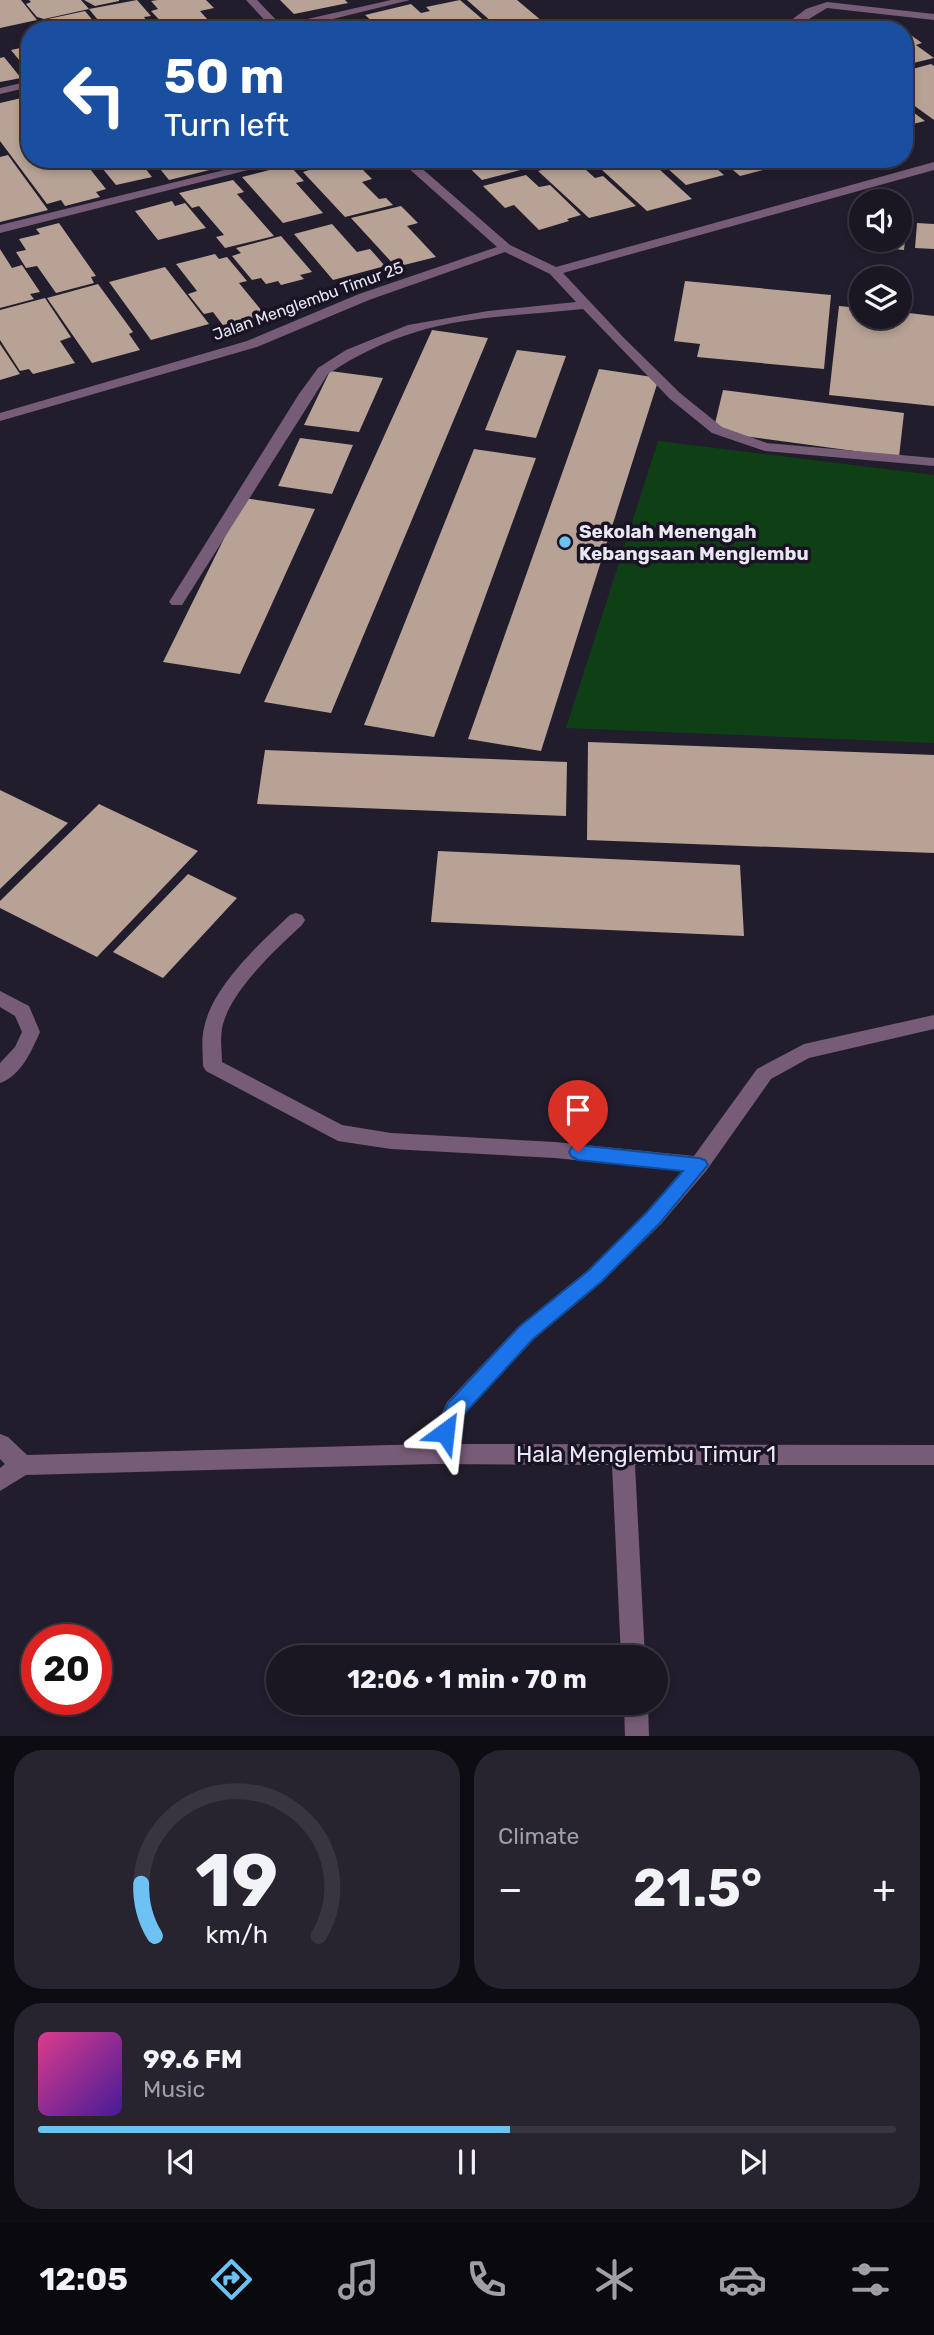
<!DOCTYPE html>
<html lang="en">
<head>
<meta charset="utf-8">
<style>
  :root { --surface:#1a1622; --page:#27232f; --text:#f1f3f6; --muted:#9f9fa5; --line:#383540; --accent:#6ec2f3 }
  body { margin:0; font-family:Rubik,sans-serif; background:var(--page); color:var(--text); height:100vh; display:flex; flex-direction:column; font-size:26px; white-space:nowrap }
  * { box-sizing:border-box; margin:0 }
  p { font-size:23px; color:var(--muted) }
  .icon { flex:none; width:38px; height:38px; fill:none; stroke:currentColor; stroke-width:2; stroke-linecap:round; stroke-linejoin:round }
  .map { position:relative; height:1736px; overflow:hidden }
  .sheet { display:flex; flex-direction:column; gap:14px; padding:14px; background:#0e0c13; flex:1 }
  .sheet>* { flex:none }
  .hud { position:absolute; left:21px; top:21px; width:892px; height:147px; border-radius:28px; box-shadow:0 4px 10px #0003,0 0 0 2px var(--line); background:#1a4fa0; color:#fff; overflow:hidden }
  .buttons { position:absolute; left:849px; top:189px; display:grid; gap:14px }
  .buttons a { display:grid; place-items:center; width:63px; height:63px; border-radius:50%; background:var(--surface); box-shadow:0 4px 10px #0003,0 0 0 2px var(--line); font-size:35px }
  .speed { position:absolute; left:21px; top:1624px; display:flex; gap:14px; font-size:35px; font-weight:700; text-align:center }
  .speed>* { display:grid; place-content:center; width:91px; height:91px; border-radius:50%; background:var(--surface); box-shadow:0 4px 10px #0003,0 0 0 2px var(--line); line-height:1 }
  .speed .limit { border:10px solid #d22; background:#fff; color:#111 }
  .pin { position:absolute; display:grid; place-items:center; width:60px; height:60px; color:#fff; margin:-72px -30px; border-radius:50% 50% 50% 0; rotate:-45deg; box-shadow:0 0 7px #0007 }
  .pin .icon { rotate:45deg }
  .me { position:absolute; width:77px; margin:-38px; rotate:30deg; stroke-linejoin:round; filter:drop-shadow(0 0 5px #0008) }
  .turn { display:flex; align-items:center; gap:24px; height:147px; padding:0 28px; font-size:32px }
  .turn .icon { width:91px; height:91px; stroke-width:2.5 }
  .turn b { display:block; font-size:49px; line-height:60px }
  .big { font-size:52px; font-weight:700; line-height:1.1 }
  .sheet .card { flex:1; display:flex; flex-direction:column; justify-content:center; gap:10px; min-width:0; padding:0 24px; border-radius:28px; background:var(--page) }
  .sheet .dial { align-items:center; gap:0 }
  .dial svg { height:182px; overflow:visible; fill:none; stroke:var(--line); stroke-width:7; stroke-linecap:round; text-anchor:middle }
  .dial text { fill:var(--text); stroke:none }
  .song { display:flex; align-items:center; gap:21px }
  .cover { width:84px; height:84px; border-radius:10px; background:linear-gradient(135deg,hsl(330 70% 55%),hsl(260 70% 35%)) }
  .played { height:7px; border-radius:4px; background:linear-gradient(90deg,var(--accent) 55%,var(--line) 55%) }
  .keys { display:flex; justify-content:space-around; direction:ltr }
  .heat { display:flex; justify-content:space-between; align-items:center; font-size:38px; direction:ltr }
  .sheet .tiles { flex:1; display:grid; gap:14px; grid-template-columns:1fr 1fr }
  .card:last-child { grid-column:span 2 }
  .trip { position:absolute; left:266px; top:1645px; width:402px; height:70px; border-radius:35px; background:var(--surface); box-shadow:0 4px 10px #0003,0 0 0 2px var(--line); font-weight:700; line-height:70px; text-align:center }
  .tabs { display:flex; height:112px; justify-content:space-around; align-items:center; background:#0a090e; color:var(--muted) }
  .tabs .icon { width:49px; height:49px }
  .tabs .current { color:var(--accent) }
  .tabs b { font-size:32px; color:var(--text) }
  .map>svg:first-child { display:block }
</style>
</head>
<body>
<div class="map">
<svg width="934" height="1737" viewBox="0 0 934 1737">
  <rect width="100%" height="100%" fill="#221d2d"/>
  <!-- green -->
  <path fill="#0f3f15" d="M658,441L934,475V743L566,728Z"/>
  <!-- building -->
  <path fill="#b7a295" d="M0,0H21L37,20L0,28Z
    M29,0H81L89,9L44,19L37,17L26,4L31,2Z
    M84,0H119V1L95,6Z
    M137,0L151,16L144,17L146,20L125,24L129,29L151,23L157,30H106L89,9Z
    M158,0H206L214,8L200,11L216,29L169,30L151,11L158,9L151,1Z
    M280,0H345L348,3L294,14Z
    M460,0L495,30H441L429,19L439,30H388L382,24L376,25L365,15L411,4L421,13L430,11L426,7Z
    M467,0H517L542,21L501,30Z
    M85,11L99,28L57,30L48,19Z
    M362,22L371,30H331V29Z
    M865,25L891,28V30H849Z
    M905,31L922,43L916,45L934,58L905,65Z
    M30,46V71H28L11,50Z
    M4,57L21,78L0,82V58Z
    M931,64L934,66V120L905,99V71Z
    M30,96V159H82L106,189L96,192L100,197L65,206L61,200L47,204L0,141V103Z
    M905,106L925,121L905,126Z
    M8,155L48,210L0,222V157Z
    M85,159H138L152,177L116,185L98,163L89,165Z
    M161,159H215L222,167L169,180L156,164L164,162Z
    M316,159L354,161L372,179L362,182L379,199L386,198L393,205L345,217L303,172L309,170L302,163Z
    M460,159H518L528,168L482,180Z
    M521,159H571V160L533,170Z
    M590,159H648L692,199L647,211Z
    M657,159H706L724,175L686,185Z
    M720,159H769L778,166L740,176Z
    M800,159H834L835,160L809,167Z
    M576,161L595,178L603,176L636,206L589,218L538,171Z
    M289,165L304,181L296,183L323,213L283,223L242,177Z
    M526,175L539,187L550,185L581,215L567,219L569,221L539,230L514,205L505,208L483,186Z
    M233,180L244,192L237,194L274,236L225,248L216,237L224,235L199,206L192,208L179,193Z
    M172,201L175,206L185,203L206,228L158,240L135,211Z
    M401,206L418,223L407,226L436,257L396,267L351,218Z
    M900,221L907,222L904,250L874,247L875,240H900Z
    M59,223L96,276L91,277L94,283L56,293L37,266L26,268L16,252L26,250L19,239L40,234L36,229Z
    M917,223L934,224V249L915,248Z
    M332,224L357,252L370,249L385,266L333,280L294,234Z
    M281,236L312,272L300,275L304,279L281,285L278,281L266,284L261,278L252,280L232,256L241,253L236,248Z
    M0,249L12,268L22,265L40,292L30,294L34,299L0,308Z
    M215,254L219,259L227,257L247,281L239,283L266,316L225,328L213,312L204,314L188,294L197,291L176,264Z
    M165,267L209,324L151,340L109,282Z
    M685,281L831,295L824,369L697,357L700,344L674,341Z
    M98,284L133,332L129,334L140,350L92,363L47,298Z
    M45,298L71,337L60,341L75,363L33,374L29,369L20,371L0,340V310Z
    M839,306L861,308V317H900V312L934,316V406L829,395Z
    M432,330L488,338L331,713L264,702Z
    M0,344L20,374L0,380Z
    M517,350L566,356L536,438L485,430Z
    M599,369L659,378L541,751L468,739Z
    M330,371L383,378L359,432L304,425Z
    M723,390L904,413L899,457L713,432Z
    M300,438L353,445L332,494L278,486Z
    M474,449L536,458L434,737L364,725Z
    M244,498L315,509L240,674L163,662Z
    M588,742L934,755V853L587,840Z
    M265,750L567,762L566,816L257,804Z
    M0,790L68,823L0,889Z
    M99,804L198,851L97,957L0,908V901Z
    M438,851L740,865L744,936L431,922Z
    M188,874L237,898L163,978L113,952Z"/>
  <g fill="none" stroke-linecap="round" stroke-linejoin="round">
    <!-- minor -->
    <path fill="#775c78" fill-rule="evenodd" d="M246,0H257L281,25L391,0H410L288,30H268L271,27Z
      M827,2L934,14V20L827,8L791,30H778L806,9Z
      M30,81V87L0,94V88Z
      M269,159H291L0,233V225Z
      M398,159H411L510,245L556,267L934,162V170L563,273L623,337L680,393L722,427L767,443L934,458V466L765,451L712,433L670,399L583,309C529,315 467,316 416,332C385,341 355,356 328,374L182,605H172L169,602L299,394L318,368L346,350L408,325L488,311L576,302L550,274L505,252L369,300L257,347L0,421V413L247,341L359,294L497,247Z
      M296,913L302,915L305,920L302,925C276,949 228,993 222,1029C220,1040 222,1051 222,1062L342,1125L391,1133L555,1142L694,1156L757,1069L804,1044L934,1015V1029L809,1058L771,1079L706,1171L661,1224L601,1283L533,1340L463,1416L451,1444L934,1445V1465H635L645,1657H621L612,1465L435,1464L26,1475L0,1491V1468L5,1464L0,1459V1434L8,1437L27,1455L428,1444L447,1402L519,1326L587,1271L647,1212L682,1171L555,1158L391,1149L338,1141L206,1071L203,1066C203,1054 201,1040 204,1028C212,987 260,943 290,915Z
      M0,991L29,1006L40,1032C32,1050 21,1076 0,1083V1063L15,1047L22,1032L15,1016L0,1007Z
      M624,1703H648L649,1737H625Z"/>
  </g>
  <!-- route -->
  <path fill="#1a73e8" stroke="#114b97" stroke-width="2" d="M578,1145L699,1158L705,1160L708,1165L660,1223L601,1282L533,1339L463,1415L452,1438L445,1441L438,1438L435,1432L448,1403L519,1327L588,1271L647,1212L683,1171L578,1160L572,1157L569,1152L572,1147Z"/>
  <!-- markers -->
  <circle fill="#6ec2f3" stroke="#191423" stroke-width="2.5" cx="565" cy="542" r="7"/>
  <g text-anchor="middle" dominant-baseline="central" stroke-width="7" stroke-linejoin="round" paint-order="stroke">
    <!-- far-street labels -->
    <g font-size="16" fill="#eae7f2" stroke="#191423">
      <text transform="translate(308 301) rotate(-20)">Jalan Menglembu Timur 25</text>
    </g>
    <!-- poi labels -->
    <g font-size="19" font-weight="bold" fill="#eae7f2" stroke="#191423" text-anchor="start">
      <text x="579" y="531">Sekolah Menengah<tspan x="579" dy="22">Kebangsaan Menglembu</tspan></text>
    </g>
    <!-- near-street labels -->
    <g font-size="23" fill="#eae7f2" stroke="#191423">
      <text x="646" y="1454">Hala Menglembu Timur 1</text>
    </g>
  </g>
</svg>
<div class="buttons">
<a><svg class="icon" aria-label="sound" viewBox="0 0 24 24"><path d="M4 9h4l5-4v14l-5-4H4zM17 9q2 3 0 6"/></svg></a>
<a><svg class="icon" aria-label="layers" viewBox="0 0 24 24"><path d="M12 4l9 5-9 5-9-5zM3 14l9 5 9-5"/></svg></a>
</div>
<div class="speed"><div class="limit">20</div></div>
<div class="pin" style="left:578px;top:1152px;background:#d93025"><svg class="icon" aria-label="arrive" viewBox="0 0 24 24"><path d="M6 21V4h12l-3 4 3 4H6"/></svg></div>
<svg class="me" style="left:445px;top:1432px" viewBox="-20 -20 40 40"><path d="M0-17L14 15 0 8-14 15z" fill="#1a73e8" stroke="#fff" stroke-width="4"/></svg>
<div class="trip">12:06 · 1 min · 70 m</div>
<div class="hud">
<div class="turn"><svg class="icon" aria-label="left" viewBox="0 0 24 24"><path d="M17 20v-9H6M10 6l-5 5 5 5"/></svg><div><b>50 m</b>Turn left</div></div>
</div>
</div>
<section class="sheet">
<div class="tiles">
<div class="card dial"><svg viewBox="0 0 100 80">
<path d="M14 69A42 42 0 1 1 86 69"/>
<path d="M14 69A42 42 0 0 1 8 46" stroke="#6ec2f3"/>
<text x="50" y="56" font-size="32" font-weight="700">19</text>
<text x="50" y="72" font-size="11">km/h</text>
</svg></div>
<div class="card"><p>Climate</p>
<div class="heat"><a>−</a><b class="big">21.5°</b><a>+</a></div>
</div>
<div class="card">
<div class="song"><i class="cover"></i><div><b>99.6 FM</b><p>Music</p></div></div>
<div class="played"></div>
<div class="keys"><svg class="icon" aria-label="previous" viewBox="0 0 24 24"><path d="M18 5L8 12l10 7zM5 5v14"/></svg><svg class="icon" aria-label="pause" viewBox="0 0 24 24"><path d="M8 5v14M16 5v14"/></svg><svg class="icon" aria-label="next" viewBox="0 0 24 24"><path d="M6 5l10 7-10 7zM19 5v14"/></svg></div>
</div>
</div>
</section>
<nav class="tabs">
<b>12:05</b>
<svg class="icon current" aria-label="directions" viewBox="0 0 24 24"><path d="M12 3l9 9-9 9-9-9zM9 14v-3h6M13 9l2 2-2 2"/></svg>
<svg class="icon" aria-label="music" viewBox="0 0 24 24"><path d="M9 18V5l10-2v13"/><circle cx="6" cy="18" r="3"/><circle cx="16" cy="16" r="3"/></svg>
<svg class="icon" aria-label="phone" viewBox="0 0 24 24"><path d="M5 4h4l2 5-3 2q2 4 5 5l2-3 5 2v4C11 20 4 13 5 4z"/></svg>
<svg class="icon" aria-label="climate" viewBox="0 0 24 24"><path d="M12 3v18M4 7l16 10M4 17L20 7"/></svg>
<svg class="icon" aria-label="car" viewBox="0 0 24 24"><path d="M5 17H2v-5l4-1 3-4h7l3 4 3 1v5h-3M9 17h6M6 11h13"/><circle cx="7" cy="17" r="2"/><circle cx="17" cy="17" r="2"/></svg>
<svg class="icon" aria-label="filters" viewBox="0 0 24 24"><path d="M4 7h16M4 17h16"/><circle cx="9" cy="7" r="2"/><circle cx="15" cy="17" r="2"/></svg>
</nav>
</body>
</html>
